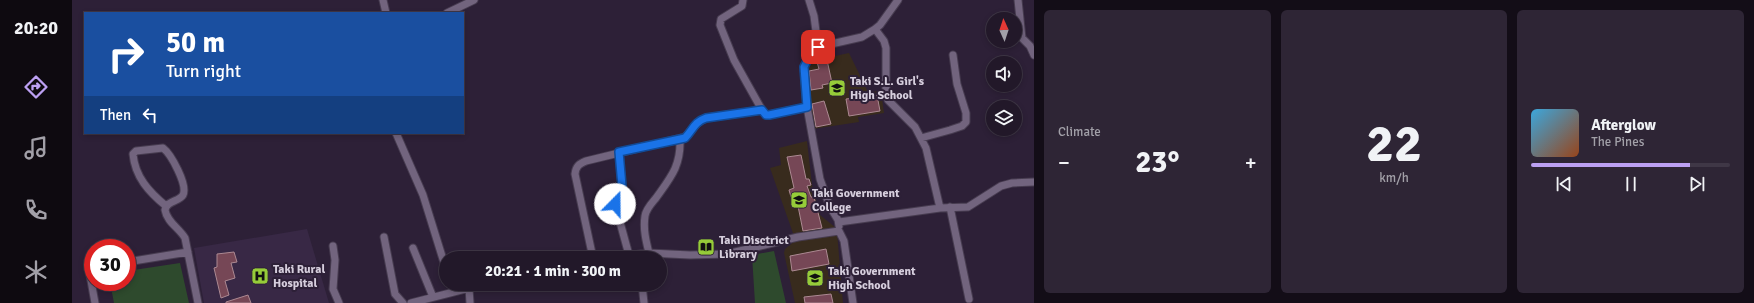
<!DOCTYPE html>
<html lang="en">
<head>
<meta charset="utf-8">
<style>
  :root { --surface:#221829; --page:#2e2535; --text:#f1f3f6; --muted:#a2a0a8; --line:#3f3746; --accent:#bca0f2 }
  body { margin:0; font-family:Signika,sans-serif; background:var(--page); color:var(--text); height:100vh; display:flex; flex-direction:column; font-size:15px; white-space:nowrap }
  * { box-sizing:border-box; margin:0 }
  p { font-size:13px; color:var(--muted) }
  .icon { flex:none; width:22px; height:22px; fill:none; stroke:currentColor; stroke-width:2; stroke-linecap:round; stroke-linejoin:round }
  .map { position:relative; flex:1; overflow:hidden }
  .side { display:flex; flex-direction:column; gap:10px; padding:10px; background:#130d17; width:720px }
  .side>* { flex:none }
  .hud { position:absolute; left:12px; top:12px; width:380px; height:122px; border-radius:0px; box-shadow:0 2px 6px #0003,0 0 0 1px var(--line); background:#1a4fa0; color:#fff; overflow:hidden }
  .needle { width:26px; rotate:357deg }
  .tools { position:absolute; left:914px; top:12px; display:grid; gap:8px }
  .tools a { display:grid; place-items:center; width:36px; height:36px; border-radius:50%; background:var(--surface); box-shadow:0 2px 6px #0003,0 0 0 1px var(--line); font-size:20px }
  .speed { position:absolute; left:12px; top:239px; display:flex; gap:8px; font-size:20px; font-weight:700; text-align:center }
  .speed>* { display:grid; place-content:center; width:52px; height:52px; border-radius:50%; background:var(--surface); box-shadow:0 2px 6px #0003,0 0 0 1px var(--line); line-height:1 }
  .speed .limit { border:6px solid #d22; background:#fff; color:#111 }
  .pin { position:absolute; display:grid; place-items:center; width:34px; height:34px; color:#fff; margin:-17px; border-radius:8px; box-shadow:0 2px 6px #0006 }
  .me { position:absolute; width:44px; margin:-22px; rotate:22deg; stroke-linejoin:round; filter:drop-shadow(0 0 3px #0008) }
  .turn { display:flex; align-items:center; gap:14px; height:84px; padding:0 16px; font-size:18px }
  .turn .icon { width:52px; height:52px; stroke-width:2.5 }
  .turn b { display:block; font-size:28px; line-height:34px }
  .then { display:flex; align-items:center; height:38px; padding:0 16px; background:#0003; gap:8px; font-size:15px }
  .big { font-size:30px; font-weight:800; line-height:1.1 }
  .side .tile { flex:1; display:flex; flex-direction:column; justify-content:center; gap:6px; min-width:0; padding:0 14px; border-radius:6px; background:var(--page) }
  .side .dial { align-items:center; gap:0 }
  .dial b { font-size:52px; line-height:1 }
  .song { display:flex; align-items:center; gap:12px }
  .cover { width:48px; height:48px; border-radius:6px; background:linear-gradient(135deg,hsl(200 70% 55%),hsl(20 70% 35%)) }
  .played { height:4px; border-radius:2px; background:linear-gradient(90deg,var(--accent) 80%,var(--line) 80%) }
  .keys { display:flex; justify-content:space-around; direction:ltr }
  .heat { display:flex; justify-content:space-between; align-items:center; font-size:22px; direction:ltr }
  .side .tiles { flex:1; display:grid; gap:10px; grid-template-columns:repeat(3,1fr) }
  .trip { position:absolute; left:367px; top:251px; width:228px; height:40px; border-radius:20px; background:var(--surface); box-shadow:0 2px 6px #0003,0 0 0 1px var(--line); font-weight:800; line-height:40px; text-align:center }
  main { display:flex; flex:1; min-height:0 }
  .tab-bar { display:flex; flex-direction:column; width:72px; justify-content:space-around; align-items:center; background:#0e0a10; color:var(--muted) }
  .tab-bar .icon { width:28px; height:28px }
  .tab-bar .current { color:var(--accent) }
  .tab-bar b { font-size:18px; color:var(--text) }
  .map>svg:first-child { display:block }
</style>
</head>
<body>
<main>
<nav class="tab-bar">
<b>20:20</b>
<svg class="icon current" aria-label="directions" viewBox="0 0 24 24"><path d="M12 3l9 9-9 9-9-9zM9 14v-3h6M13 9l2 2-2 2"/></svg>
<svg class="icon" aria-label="music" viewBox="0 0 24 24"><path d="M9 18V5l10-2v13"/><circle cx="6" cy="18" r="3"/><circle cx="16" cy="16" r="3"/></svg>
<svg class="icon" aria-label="phone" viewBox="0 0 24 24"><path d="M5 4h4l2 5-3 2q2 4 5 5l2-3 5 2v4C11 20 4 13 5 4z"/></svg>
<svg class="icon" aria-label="climate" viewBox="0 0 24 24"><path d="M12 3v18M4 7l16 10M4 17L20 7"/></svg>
</nav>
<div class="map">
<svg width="962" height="303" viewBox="0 0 962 303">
  <rect width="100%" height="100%" fill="#2d2037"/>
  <!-- built -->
  <path fill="#382845" d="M235,229L257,303H132L122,248Z"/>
  <!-- education -->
  <path fill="#382b1d" d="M777,53L796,92L809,91L812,113L786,117L787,122L741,129L734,70L744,60Z
    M735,141L740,185L748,215L764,228L722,236L698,168L709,165L707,148Z
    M765,232L771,303H723L712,253L713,249L724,240Z"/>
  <!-- green -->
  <path fill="#2e4a2d" d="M702,251L714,303H683L680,255Z
    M108,263L117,303H42L38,282H55V271Z"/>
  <!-- building -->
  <path fill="#764756" stroke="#ac8992" d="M755,60L760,83L750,85L751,88L739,90L737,71L747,69L745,62Z
    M805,95L808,111L777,116L774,99Z
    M752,101L759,124L744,127L740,104Z
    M729,155L734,179H737L739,185L735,186L739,197H742L750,228L731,231L724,196L719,197L717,190L722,188L715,157Z
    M754,249L757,264L720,271L718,256Z
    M162,252L165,262L159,263L163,278L153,281L157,295L149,298L142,268L145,267V254Z
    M759,294L761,303H733L732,297Z
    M176,295L179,303H154V302Z"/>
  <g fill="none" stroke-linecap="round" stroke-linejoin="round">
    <!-- minor casing -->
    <g stroke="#473c50" stroke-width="9">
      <path id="minor" d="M311,0L314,13
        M671,0L670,6L649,19L648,25L662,60L690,110L694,115H697L735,107
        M737,0L742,16L746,47
        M946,0L950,38L958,46L962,55
        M375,13L402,0
        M324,133L351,195L374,269
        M849,138L878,130L890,126L894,122V113L885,84L881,55
        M547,153L550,186L544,195L543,204L557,255
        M94,206C77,192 63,177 61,154L64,151L91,148C99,154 116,185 111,195C107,202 95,200 93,210C95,222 107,228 113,238L126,303
        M878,207L897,299
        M868,208L896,207L929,186L940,183L962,182
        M767,222L868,208L854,148L843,127L816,100L814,89V48L812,41L803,29
        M767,226L766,220L758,207L748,179L735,107L732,67L735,61L746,47L790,37L803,29L808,25L826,0
        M312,237L323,294L331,303
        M261,246L263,260L261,289L267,303
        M341,248L361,297
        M576,256L577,253C574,241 571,229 573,216C574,209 579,204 584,198C599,177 609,166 608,139
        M521,258L503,174C504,166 507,164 514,161L613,137C621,130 623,122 634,118L690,110
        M536,258L577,253L618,255L655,254L726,237L767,231L772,241L781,303
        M55,262L116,252
        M21,270L18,275L23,303
        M570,284L572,303
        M397,288L398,303
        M339,303L413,284"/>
    </g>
    <!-- minor -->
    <use href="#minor" stroke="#72647e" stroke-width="7"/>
  </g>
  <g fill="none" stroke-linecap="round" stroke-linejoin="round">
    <!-- route casing -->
    <g stroke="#114b97" stroke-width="10">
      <path id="route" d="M543,204L544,195L550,186L547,152L613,138C621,130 622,122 634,118L690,110L694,115H697L735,107L732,67L735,61L746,47"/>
    </g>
    <!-- route -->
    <use href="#route" stroke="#1a73e8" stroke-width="7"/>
  </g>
  <!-- icons -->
  <defs>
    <g id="school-square" transform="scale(0.9)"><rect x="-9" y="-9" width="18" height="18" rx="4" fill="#96cc39" stroke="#2d2037"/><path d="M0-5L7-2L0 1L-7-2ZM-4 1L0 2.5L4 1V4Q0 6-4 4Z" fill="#111"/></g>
    <g id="university-square" transform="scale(0.9)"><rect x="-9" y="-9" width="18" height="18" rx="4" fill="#96cc39" stroke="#2d2037"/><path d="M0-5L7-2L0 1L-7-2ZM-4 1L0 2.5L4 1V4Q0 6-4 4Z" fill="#111"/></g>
    <g id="library-square" transform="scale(0.9)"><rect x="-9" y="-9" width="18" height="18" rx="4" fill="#96cc39" stroke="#2d2037"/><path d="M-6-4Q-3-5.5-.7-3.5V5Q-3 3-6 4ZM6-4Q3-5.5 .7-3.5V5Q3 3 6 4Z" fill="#111"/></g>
    <g id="hospital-square" transform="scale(0.9)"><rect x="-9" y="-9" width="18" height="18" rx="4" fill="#96cc39" stroke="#2d2037"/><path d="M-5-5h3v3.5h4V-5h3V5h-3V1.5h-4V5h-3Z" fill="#111"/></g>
  </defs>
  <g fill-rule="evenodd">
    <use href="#school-square" x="765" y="88"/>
    <use href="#university-square" x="727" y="200"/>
    <use href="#library-square" x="634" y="247"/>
    <use href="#hospital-square" x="188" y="276"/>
    <use href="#school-square" x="743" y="278"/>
  </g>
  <g text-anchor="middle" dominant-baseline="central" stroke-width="4" stroke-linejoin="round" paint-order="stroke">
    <!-- poi labels -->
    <g font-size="12" font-weight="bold" fill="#d6cedd" stroke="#2d2037" text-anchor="start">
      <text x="778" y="81">Taki S.L. Girl's<tspan x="778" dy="14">High School</tspan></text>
      <text x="740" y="193">Taki Government<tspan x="740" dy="14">College</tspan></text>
      <text x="647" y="240">Taki Disctrict<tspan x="647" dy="14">Library</tspan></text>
      <text x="201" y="269">Taki Rural<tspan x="201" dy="14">Hospital</tspan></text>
      <text x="756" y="271">Taki Government<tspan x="756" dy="14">High School</tspan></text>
    </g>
  </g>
</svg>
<div class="tools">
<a><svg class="needle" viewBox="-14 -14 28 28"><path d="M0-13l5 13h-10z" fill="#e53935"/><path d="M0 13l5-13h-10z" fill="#a2a0a8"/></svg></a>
<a><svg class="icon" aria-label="sound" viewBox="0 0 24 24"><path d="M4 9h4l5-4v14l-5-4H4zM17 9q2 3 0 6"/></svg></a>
<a><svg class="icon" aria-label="layers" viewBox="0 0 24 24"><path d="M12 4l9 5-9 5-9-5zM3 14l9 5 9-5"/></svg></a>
</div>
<div class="speed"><div class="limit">30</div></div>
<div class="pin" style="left:746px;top:47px;background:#d93025"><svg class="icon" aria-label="arrive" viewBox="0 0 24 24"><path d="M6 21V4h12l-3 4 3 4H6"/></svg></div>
<svg class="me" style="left:543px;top:204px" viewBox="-20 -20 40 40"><circle r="19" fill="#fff"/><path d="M0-13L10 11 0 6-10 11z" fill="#1a73e8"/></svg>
<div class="trip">20:21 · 1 min · 300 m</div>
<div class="hud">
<div class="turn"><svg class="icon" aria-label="right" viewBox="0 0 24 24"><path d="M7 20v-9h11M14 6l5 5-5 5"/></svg><div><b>50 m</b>Turn right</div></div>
<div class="then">Then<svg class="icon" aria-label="left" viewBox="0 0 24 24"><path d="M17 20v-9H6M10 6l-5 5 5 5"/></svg></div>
</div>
</div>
<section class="side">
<div class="tiles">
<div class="tile"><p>Climate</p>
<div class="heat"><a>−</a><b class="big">23°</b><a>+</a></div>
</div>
<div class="tile dial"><b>22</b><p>km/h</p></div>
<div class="tile">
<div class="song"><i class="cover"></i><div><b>Afterglow</b><p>The Pines</p></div></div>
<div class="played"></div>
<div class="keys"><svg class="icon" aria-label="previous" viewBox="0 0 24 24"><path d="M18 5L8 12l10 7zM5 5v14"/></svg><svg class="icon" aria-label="pause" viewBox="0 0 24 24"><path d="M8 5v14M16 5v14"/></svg><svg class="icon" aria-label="next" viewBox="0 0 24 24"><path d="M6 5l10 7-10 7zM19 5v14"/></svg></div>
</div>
</div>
</section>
</main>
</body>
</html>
